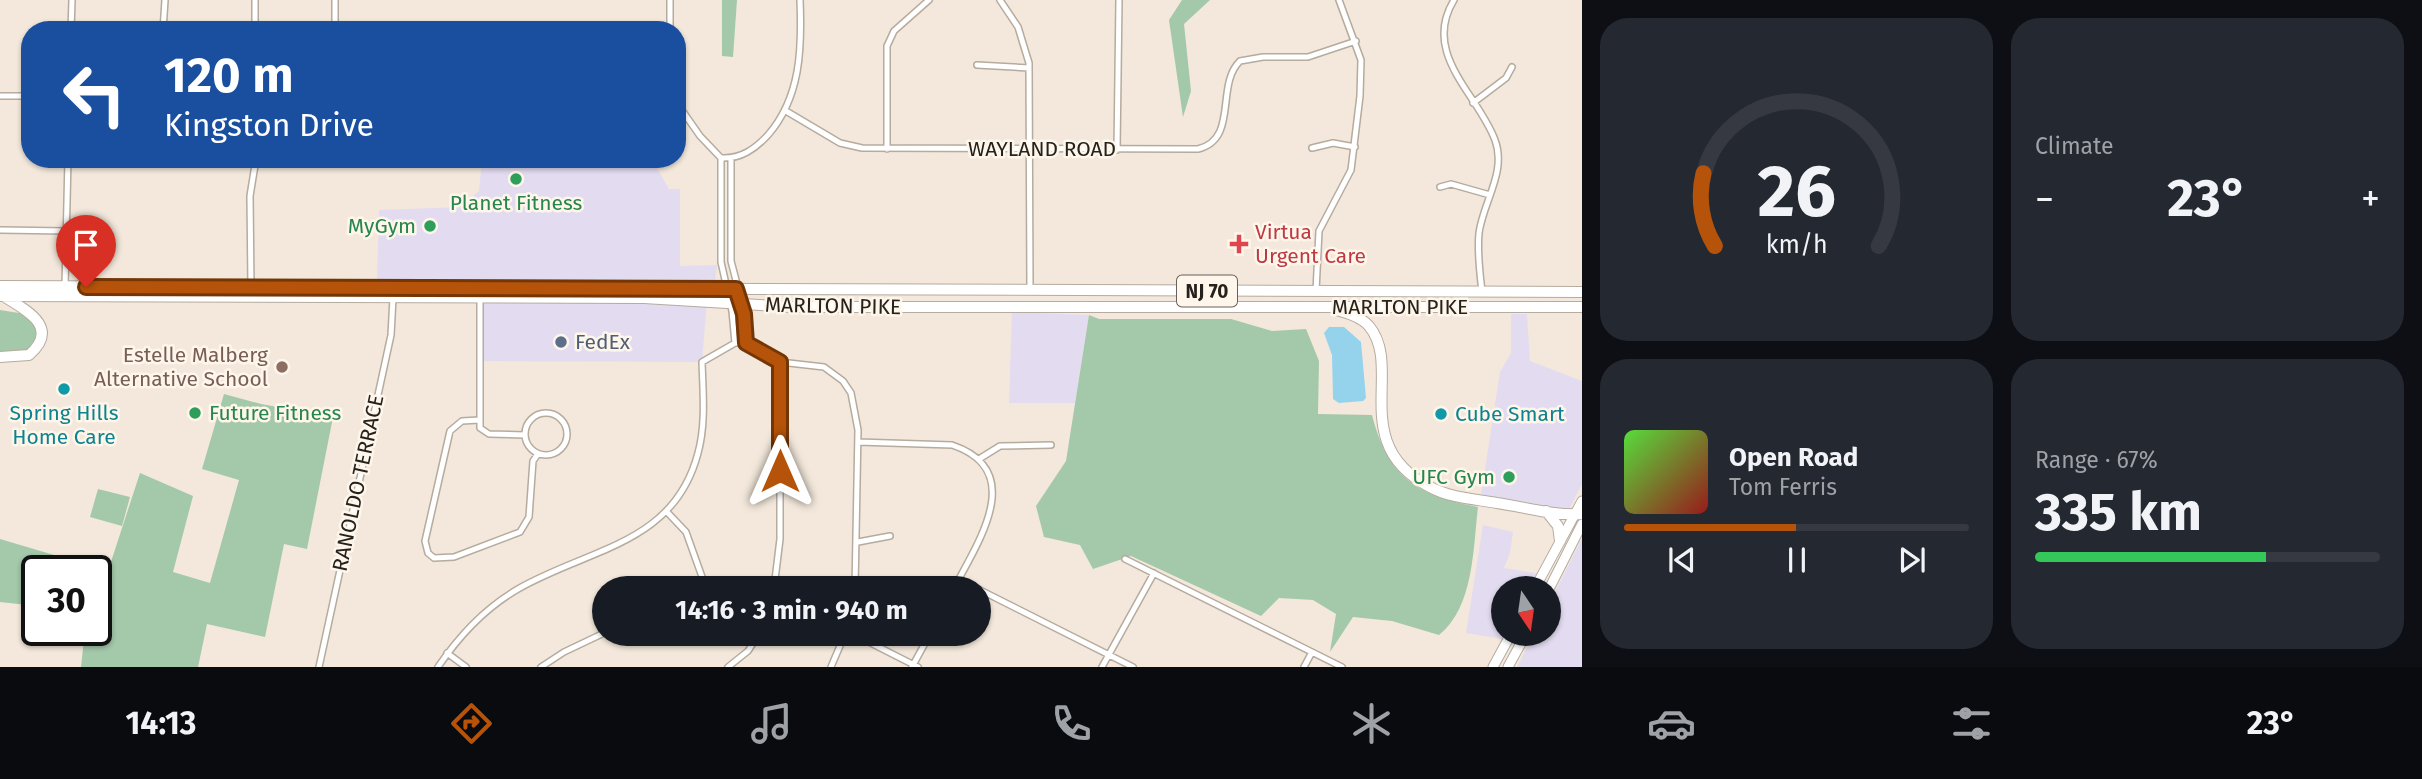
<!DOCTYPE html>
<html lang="en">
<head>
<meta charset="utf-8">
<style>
  :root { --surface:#171b24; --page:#242831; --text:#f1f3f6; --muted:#9ea1a6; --line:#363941; --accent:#b45309 }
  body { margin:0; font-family:"Fira Sans",sans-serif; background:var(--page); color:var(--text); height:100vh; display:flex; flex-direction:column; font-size:26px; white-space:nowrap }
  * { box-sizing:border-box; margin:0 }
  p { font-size:23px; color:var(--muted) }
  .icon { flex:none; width:38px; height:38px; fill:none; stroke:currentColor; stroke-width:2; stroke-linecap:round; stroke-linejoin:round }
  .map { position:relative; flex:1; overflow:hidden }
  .details { display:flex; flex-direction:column; gap:18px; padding:18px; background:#0d0f14; width:840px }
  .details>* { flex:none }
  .top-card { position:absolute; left:21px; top:21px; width:665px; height:147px; border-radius:28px; box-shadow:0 2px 5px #0004; background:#1a4fa0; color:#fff; overflow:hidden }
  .needle { width:46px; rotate:167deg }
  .tools { position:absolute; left:1491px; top:576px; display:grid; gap:14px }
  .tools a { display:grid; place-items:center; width:70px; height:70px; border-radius:50%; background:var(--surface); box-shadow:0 2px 5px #0004; font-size:35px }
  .speed { position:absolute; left:21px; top:555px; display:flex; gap:14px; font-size:35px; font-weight:700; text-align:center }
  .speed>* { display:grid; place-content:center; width:91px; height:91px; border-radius:50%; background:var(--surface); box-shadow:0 2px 5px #0004; line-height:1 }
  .speed .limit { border:4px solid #111; border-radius:10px; background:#fff; color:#111 }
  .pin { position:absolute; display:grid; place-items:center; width:60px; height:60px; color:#fff; margin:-72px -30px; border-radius:50% 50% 50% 0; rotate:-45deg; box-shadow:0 0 7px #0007 }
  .pin .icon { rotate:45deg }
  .me { position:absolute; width:77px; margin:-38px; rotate:0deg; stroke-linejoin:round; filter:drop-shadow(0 0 5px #0008) }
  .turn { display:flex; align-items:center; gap:24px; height:147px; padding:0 28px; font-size:32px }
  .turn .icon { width:91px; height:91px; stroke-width:2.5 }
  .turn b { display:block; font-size:49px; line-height:60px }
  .big { font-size:52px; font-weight:700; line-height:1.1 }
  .details .tile { flex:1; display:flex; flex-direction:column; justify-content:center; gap:10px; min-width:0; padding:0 24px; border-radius:28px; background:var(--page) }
  .details .dial { align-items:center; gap:0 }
  .dial svg { height:182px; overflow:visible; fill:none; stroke:var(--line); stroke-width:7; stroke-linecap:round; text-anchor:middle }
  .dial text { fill:var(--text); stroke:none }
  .song { display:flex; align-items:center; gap:21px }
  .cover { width:84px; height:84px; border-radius:10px; background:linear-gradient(135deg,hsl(110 70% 55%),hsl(0 70% 35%)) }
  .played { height:7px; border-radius:4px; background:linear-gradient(90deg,var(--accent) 50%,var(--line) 50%) }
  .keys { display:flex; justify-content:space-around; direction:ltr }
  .heat { display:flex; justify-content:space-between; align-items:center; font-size:38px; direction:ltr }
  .charge { height:10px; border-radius:5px; background:linear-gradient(90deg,#34c759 67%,var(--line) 0) }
  .details .tiles { flex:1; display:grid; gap:18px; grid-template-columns:repeat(2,1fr) }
  .trip { position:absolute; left:592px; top:576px; width:399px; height:70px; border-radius:35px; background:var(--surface); box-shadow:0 2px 5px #0004; font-weight:700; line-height:70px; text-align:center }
  .dock { display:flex; height:112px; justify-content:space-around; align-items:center; background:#090b0e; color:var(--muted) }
  .dock .icon { width:49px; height:49px }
  .dock .current { color:var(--accent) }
  .dock b { font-size:32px; color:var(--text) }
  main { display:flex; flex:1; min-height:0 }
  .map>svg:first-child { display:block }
</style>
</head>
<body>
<main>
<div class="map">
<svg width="1582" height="667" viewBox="0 0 1582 667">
  <rect width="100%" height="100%" fill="#f3e8db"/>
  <!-- commercial -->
  <path fill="#e3dcf1" d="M482,159H652L669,189H680V266L717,265L715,282L377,281L379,210L460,207L479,191Z
    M480,299L707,300L702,362L479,361Z
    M1012,312L1089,315L1075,403H1009Z
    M1511,314H1527L1530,361L1582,381V484L1569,510L1481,495L1500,372L1511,353Z
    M1483,525L1513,532L1510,553L1504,568L1542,574L1535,588H1503V634H1511L1508,640L1466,633Z
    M1582,538V667H1517L1534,634H1549V604Z"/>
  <!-- green -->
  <path fill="#a3c8aa" d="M722,0H737L733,57L722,56Z
    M1182,0H1210L1184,24L1191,91L1183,117L1169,20Z
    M0,310L25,314L37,328L38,339L25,353L0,354Z
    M1089,315L1099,319H1231L1272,331L1306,329L1319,361L1318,414L1372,415C1388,478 1417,495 1478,507C1473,548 1474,607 1439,635L1392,621L1353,617L1330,652L1336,614L1313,600L1279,598L1261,616L1131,556L1093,569L1080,545L1044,537L1036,506L1066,461Z
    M224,394L261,404L333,417L307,549L284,544L265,637L207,624L198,667H81L85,630H96V570H37V606L0,602V539L108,571L140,473L193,496L173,572L210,583L239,480L202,469Z
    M98,489L130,497L122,526L90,517Z"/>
  <!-- water -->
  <path fill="#95d3ec" d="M1329,327H1344L1361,342L1366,398L1363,401L1339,403L1333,399L1332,355L1324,333Z"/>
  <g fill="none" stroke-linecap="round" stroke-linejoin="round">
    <!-- minor casing -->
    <g stroke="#b5ab9e" stroke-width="8">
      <path id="minor" d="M255,0V30
        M670,0V30
        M1000,0L1018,27L1029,63L1030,290
        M1454,0C1421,54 1478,94 1495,140C1507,172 1483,202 1479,233C1477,253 1480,273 1482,292
        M71,30L72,0
        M163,30L165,0
        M335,30V0
        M977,65L1029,68
        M0,96H30
        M677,103L700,136L721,158C741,159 755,149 768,135C801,97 802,48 800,0
        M1473,103L1506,78L1512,67
        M786,111L840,143L862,148L1198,149C1239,139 1215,85 1240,61L1263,57H1308L1356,41
        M1312,148L1333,143L1355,147
        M887,149V46L894,31L929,0
        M1117,150L1119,0
        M721,158V262L732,311L735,343
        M731,158V261L744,311L746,343
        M68,162L135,164L147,159
        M1440,187L1451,184L1490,195
        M0,230L66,231
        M65,287L68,159
        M251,287L250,196L256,159
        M1316,291L1319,231L1351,170L1360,96L1361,60L1339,0
        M480,299V428L489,434L525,435
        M525 434a21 21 0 1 1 42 0a21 21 0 1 1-42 0Z
        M479,420L462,421L450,431L425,541L428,553L434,558L454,557L520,532L529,517L533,461L538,454
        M858,442L952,445C1027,470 979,541 954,588
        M979,459L1000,446L1051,445
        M667,512L686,532L706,588
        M858,542L890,536
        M1125,559L1342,667
        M959,580L976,588
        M774,588L780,539V362
        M978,589L1133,667
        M853,634L918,667
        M447,653L466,667
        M319,667L391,335L393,298
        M438,667C459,636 485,608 518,589C589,548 674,545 698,453C706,424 703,392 702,362L735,343H746L780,362L824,367L843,381L851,393L858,430L855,588
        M541,667L564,652L604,633
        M728,667L748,651L759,634
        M831,667L845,634
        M912,667L930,634
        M1102,667L1154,573
        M1304,667L1312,652"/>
    </g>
    <!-- primary casing -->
    <g stroke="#b5ab9e" stroke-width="11">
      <path id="primary" d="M1535,588L1582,501
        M1549,589L1582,524
        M1493,667L1511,634
        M1508,667L1526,634"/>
    </g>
    <!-- trunk casing -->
    <g stroke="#b5ab9e" stroke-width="12">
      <path id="trunk" d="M0,286L1582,292
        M0,296L644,298L791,307H1582
        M1336,310C1348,313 1361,317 1369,326C1404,368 1347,444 1430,487C1450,498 1475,499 1497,503C1524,507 1555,516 1582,514
        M0,357L29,355C61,327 26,310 3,296
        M1546,511L1558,526L1560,541"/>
    </g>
    <!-- minor -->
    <use href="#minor" stroke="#fff" stroke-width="5"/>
    <!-- primary -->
    <use href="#primary" stroke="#fff" stroke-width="9"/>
    <!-- trunk -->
    <use href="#trunk" stroke="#fff" stroke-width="10"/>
  </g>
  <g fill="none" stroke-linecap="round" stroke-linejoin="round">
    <!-- route casing -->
    <g stroke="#753606" stroke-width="18">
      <path id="route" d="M86,287L736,289L744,314L746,343L780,362V471"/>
    </g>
    <!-- route -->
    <use href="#route" stroke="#b45309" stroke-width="12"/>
  </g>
  <!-- markers -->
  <g fill="#2e9e5b" stroke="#fff6eb" stroke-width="2.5">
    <circle cx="516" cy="179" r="7"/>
    <circle cx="430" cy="226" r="7"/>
    <circle cx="195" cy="413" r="7"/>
    <circle cx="1509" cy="477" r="7"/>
  </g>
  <path fill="#e0444e" stroke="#fff6eb" stroke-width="2.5" d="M1235.5 233.5h7v7h7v7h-7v7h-7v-7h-7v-7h7z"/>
  <circle fill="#5c6f8a" stroke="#fff6eb" stroke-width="2.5" cx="561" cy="342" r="7"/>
  <circle fill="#8d6e63" stroke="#fff6eb" stroke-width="2.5" cx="282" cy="367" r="7"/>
  <g fill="#0f9aa8" stroke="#fff6eb" stroke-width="2.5">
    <circle cx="64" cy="389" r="7"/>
    <circle cx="1441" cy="414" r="7"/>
  </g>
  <g text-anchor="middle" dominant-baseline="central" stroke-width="5" stroke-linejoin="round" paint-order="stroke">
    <!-- shield labels -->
    <rect fill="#fff6eb" stroke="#66615a" stroke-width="2" x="1177" y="275.5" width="60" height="31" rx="5"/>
    <g font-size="19" font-weight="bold" fill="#25211c">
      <text x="1207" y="291">NJ 70</text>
    </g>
    <!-- street labels -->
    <g font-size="21" fill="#25211c" stroke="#fff6eb">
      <text x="1042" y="149">WAYLAND ROAD</text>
      <text transform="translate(833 306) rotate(1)">MARLTON PIKE</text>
      <text x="1400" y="307">MARLTON PIKE</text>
      <text transform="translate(358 483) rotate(-78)">RANOLDO TERRACE</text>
    </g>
    <!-- leisure labels -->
    <g font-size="21" fill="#27864d" stroke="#fff6eb" text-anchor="end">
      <text x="516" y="203" text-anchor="middle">Planet Fitness</text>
      <text x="416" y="226">MyGym</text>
      <text x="209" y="413" text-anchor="start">Future Fitness</text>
      <text x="1495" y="477">UFC Gym</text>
    </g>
    <!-- health labels -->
    <g font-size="21" fill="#be3a42" stroke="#fff6eb" text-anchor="start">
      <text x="1255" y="232">Virtua<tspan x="1255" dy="24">Urgent Care</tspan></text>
    </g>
    <!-- service labels -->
    <g font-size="21" fill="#4e5e75" stroke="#fff6eb" text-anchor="start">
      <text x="575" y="342">FedEx</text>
    </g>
    <!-- education labels -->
    <g font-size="21" fill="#785e54" stroke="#fff6eb" text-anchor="end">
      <text x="268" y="355">Estelle Malberg<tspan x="268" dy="24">Alternative School</tspan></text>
    </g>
    <!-- culture labels -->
    <g font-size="21" fill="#0d838f" stroke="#fff6eb">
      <text x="64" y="413">Spring Hills<tspan x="64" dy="24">Home Care</tspan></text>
      <text x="1455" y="414" text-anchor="start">Cube Smart</text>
    </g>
  </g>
</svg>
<div class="tools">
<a><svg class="needle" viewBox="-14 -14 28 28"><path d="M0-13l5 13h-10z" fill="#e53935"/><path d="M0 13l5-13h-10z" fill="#9ea1a6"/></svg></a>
</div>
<div class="speed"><div class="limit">30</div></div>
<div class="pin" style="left:86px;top:287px;background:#d93025"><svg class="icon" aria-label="arrive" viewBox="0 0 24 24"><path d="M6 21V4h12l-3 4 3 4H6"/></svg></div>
<svg class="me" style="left:780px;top:471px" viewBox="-20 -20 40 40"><path d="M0-17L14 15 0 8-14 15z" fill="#b45309" stroke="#fff" stroke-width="4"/></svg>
<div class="trip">14:16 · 3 min · 940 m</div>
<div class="top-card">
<div class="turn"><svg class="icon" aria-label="left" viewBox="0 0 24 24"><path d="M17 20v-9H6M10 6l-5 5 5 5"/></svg><div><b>120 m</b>Kingston Drive</div></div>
</div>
</div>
<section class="details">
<div class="tiles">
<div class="tile dial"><svg viewBox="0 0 100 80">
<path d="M14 69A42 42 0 1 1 86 69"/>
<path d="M14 69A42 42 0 0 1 9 37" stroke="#b45309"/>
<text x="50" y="56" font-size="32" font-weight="700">26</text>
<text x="50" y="72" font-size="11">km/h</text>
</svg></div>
<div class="tile"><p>Climate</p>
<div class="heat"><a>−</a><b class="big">23°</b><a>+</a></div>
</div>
<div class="tile">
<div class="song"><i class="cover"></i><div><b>Open Road</b><p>Tom Ferris</p></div></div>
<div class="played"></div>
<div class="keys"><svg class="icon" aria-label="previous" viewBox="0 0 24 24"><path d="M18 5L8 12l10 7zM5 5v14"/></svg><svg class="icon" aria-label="pause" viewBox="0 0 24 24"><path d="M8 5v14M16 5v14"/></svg><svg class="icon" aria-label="next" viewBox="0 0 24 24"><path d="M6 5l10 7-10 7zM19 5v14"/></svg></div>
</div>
<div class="tile"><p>Range · 67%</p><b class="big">335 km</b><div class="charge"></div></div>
</div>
</section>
</main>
<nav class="dock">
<b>14:13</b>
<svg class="icon current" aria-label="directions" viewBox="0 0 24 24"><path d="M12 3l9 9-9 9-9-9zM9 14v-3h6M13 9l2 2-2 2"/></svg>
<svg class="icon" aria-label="music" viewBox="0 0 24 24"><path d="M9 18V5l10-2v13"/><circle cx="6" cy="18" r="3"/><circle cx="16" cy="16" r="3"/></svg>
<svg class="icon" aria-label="phone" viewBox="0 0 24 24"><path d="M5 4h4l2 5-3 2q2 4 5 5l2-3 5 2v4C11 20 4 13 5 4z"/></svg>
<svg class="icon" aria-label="climate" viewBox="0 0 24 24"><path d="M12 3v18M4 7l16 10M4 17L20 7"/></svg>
<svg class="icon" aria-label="car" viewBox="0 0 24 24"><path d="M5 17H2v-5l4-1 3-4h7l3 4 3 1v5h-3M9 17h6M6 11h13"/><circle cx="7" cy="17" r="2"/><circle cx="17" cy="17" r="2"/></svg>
<svg class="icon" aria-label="filters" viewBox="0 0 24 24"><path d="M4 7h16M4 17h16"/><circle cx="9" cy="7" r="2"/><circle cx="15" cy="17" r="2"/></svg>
<b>23°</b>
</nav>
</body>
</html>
